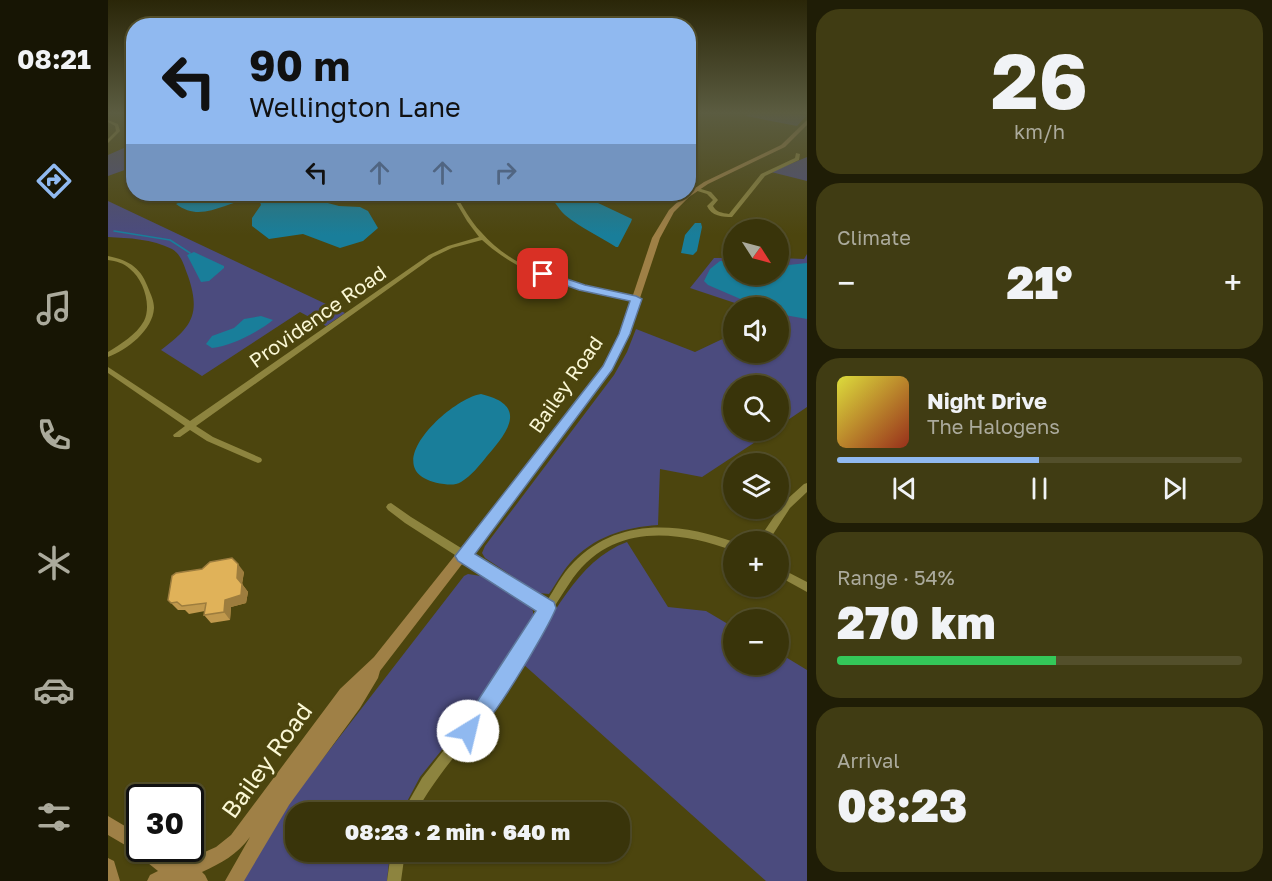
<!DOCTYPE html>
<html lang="en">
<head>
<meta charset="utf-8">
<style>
  :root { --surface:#39340a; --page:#403c13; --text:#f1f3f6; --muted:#abaa9c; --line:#534f2b; --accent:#90b9f0 }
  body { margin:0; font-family:"Golos Text",sans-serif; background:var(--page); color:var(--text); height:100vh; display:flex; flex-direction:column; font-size:22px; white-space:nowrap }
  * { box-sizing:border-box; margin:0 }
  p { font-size:20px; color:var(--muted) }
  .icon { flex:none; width:33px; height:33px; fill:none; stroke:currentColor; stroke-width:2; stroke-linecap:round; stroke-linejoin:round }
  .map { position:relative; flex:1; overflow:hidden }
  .panel { display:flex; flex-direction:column; gap:9px; padding:9px; background:#1f1d06; width:465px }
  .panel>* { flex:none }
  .top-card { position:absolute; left:18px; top:18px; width:570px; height:183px; border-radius:24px; box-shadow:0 2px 4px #0004,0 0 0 2px var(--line); background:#90b9f0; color:#111; overflow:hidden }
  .needle { width:39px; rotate:126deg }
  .controls { position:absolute; left:615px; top:219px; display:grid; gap:12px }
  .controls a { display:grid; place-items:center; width:66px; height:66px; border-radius:50%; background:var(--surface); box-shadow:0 2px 4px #0004,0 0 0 2px var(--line); font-size:30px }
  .speed { position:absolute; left:18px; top:784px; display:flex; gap:12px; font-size:30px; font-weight:700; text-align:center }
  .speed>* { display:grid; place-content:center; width:78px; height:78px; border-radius:50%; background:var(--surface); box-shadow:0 2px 4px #0004,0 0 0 2px var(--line); line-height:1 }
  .speed .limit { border:3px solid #111; border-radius:9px; background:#fff; color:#111 }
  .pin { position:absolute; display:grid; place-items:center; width:51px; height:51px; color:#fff; margin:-26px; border-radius:12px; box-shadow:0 3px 9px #0006 }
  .me { position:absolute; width:66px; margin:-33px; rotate:36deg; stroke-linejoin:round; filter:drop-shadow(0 0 4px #0008) }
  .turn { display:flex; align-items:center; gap:21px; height:126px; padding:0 24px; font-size:27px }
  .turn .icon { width:78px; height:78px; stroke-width:2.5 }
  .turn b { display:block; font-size:42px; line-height:51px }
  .lanes { display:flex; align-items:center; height:57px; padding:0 24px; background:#0003; justify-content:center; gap:30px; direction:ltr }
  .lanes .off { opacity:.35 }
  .big { font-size:45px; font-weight:800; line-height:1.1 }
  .panel .card { flex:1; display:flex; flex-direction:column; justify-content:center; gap:9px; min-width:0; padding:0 21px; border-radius:24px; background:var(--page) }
  .panel .dial { align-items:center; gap:0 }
  .dial b { font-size:78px; line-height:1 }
  .song { display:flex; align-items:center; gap:18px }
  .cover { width:72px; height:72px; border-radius:9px; background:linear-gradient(135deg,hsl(60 70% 55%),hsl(10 70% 35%)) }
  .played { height:6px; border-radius:3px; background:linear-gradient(90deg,var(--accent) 50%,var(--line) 50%) }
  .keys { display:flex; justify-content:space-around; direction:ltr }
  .heat { display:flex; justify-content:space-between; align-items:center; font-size:33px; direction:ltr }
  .charge { height:9px; border-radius:4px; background:linear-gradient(90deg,#34c759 54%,var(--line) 0) }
  .trip { position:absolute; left:177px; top:802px; width:345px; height:60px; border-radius:24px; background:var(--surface); box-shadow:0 2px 4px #0004,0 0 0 2px var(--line); font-weight:800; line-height:60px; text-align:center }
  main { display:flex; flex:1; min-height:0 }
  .tabs { display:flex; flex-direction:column; width:108px; justify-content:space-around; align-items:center; background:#171504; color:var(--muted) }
  .tabs .icon { width:42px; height:42px }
  .tabs .selected { color:var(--accent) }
  .tabs b { font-size:27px; color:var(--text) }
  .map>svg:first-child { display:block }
</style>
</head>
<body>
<main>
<nav class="tabs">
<b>08:21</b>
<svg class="icon selected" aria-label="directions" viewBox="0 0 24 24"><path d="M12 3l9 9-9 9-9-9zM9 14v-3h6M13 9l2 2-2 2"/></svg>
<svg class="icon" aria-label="music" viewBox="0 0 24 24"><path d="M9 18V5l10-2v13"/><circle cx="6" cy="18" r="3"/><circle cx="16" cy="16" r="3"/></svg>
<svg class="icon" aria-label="phone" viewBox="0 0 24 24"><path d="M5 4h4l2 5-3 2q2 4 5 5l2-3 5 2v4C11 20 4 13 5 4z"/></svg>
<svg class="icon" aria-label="climate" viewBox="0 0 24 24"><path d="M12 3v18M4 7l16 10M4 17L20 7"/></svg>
<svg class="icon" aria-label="car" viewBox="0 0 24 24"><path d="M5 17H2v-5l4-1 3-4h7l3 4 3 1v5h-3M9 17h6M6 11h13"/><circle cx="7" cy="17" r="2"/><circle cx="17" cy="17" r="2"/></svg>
<svg class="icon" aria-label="filters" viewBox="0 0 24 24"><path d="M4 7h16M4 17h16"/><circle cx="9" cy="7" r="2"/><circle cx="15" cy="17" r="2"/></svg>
</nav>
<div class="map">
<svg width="699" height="881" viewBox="0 0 699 881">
  <rect width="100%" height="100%" fill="#4c450e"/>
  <!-- green -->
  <path fill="#4b4b7e" d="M643,112H679L698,116L689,126L638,116Z
    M25,144V167L0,176V155Z
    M699,157V181L663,172Z
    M0,201L237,313L218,326L192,312L94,376L53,350C84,327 93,314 80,276C76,266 74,255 64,249C44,239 21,238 0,237Z
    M699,254V407L671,426L670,386H626V430L664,431L594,477L552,469L550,525C517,527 485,537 462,563C454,572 448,584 441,594L430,593L377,558L374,553L377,546L506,375L519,352L528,329L587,352L625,334L626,352H670V308L639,307L582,288L606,258H625L626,274H670L671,258L696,259Z
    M519,542L560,607L598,611L625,627L626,664H670L671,653L699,670V881H658L415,664C442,621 469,560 519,542Z
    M360,574L373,576L421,606L425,611V619L374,700L312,777L293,813H188V852H282L279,881H134L165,823L356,576Z"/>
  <!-- water -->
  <path fill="#197e9a" d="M87,194H177L173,199H205L231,206L252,207L260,211L270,228L255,241L232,248L195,234L161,239L144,226V218L153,205L152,202C125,192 98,227 68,204Z
    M437,194H471L524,219L523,222L510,247H508C491,236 473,228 457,215C449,208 447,199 437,194Z
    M587,223H593L594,227L589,251L585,255L573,253L577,235Z
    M86,252L116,266V268L101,281L93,282L79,255Z
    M612,261H625L626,274H670L671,266L699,263V319L671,314L670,308L651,307L600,285L596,281L602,269Z
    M153,316L165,320C150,332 124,346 104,348L98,344L104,336L126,328L136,319Z
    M373,394C420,405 401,431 379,456C372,465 363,476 353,482C348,485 342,485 336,484C262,474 341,399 373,394Z"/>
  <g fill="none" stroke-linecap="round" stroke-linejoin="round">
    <!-- stream -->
    <path stroke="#197e9a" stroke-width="1.5" d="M6,231L62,240L82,253"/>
    <!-- minor -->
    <path fill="#8d843f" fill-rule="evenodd" d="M0,120L10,124L12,131L0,143V139L8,131L7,126L0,122Z
      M688,153L692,154L691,160L657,176L624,217C615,217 603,216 599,206L605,200L599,194L580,188V185L603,192L610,200L605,206C608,212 614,213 621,214L653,174L687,158Z
      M343,194H347C355,206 362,221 373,232C411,276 474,288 528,297L531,299L528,301C472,292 417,279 374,240L344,248L325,257L88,426L105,437L153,458L154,460L153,462L150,463L99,441L82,430L72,437H66L65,435L77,426L0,373V367L82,421L321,255L340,246L371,237L359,221Z
      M0,256C23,261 33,268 41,290C43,295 46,301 46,308C45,330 19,350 0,357V352C13,344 28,335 36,321C44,305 35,279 22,269C16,263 8,261 0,260Z
      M699,483V492L682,508L660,542H649L676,502L696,484Z
      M283,503L303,517L439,601C447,588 454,574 465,563C508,517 572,522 626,542V551C569,530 505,523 465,578C437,619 414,663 387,704C361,741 329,773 308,813H294L314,778L379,695L433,610L297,523L280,510L278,507L280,504Z
      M670,567L699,582V592L670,576Z
      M283,852H297L293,881H279Z"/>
    <!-- secondary -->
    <path fill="#9f8046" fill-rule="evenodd" d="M699,120V125L677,147L600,184L581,197L566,212L552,238L517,343L487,391L272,671L270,678L252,708L181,805L136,881H117L142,837C129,855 113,863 94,872L97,875L100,881H39L42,875L50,871L30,855L29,852L0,835V816L32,835V849H50L70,864L108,847L123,835L232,689L266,657L481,387L509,343L544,238L561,210L577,195L596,182L673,145Z
      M0,858L6,861L12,881H0Z"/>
  </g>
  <!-- wall -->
  <path fill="#c1994d" d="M94,569L136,572L134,584L140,592L138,603L123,607L122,620L103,623L96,615L97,611L81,614L77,610H70L60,600Z"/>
  <!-- shaded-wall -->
  <path fill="#9d7d3e" d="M130,564L136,572L134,584L140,592L138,603L123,607L122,620L116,612L117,600L129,578Z"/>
  <!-- building -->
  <path fill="#e0b259" stroke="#9d7d3e" stroke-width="1.5" d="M124,558L130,564L129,578L134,584L133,595L117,600L116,612L96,615L98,603L74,606L69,602L63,603L60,600L64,576L68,573L94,569L102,562Z"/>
  <!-- sky -->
  <linearGradient id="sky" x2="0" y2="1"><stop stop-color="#2a2608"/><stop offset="0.48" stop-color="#5b5c41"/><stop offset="1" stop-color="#5b5c41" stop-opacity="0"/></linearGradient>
  <rect width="699" height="235" fill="url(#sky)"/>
  <!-- route -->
  <path fill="#90b9f0" stroke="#5e789c" stroke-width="1.5" d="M435,271L477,285L528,296L534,299L522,334L504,370L367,554L446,602L448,608C439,631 378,733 360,741L353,738L350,731L428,611L350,561L347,556L495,366L511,334L522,301L471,290L431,276L430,274Z"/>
  <g text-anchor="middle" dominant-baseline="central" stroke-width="6" stroke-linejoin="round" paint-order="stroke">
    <!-- street labels -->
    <g font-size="20" fill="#faf7d4" stroke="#4c450e">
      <text transform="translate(209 316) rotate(-35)">Providence Road</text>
      <text transform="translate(457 384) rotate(-55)">Bailey Road</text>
    </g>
    <!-- near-street labels -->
    <g font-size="24" fill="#faf7d4" stroke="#4c450e">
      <text transform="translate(158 760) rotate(-54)">Bailey Road</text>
    </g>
  </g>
</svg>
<div class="controls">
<a><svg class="needle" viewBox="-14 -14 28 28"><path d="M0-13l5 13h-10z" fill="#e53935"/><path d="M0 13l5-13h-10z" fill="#abaa9c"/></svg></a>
<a><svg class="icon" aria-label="sound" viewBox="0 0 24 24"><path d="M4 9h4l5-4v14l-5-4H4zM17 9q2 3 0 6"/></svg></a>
<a><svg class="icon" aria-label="search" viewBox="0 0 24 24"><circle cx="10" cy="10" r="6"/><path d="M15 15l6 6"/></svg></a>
<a><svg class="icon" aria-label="layers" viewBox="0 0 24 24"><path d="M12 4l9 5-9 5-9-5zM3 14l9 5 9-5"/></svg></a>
<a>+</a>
<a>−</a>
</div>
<div class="speed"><div class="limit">30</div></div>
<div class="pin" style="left:435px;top:274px;background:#d93025"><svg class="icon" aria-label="arrive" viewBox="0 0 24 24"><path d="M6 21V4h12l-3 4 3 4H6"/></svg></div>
<svg class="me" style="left:360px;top:731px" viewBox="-20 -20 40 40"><circle r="19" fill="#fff"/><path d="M0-13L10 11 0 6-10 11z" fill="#90b9f0"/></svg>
<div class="trip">08:23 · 2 min · 640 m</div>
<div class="top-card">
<div class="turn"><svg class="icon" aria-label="left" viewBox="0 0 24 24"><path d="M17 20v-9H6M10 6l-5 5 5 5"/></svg><div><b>90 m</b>Wellington Lane</div></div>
<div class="lanes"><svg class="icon" aria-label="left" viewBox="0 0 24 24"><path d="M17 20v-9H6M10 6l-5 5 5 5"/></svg><svg class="icon off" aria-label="ahead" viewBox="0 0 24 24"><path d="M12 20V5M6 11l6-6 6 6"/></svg><svg class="icon off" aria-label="ahead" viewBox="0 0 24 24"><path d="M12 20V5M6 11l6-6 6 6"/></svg><svg class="icon off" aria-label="right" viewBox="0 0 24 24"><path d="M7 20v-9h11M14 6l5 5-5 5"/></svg></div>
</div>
</div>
<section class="panel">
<div class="card dial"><b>26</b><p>km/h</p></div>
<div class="card"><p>Climate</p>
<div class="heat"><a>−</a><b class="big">21°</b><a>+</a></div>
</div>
<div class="card">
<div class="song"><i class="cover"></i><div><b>Night Drive</b><p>The Halogens</p></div></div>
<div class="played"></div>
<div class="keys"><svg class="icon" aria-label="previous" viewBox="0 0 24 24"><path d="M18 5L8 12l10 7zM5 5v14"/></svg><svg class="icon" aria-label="pause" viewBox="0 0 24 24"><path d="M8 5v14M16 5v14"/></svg><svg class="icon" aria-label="next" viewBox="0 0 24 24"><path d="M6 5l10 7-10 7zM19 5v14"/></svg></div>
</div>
<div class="card"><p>Range · 54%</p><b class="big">270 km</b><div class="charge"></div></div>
<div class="card"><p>Arrival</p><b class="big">08:23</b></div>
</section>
</main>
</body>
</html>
